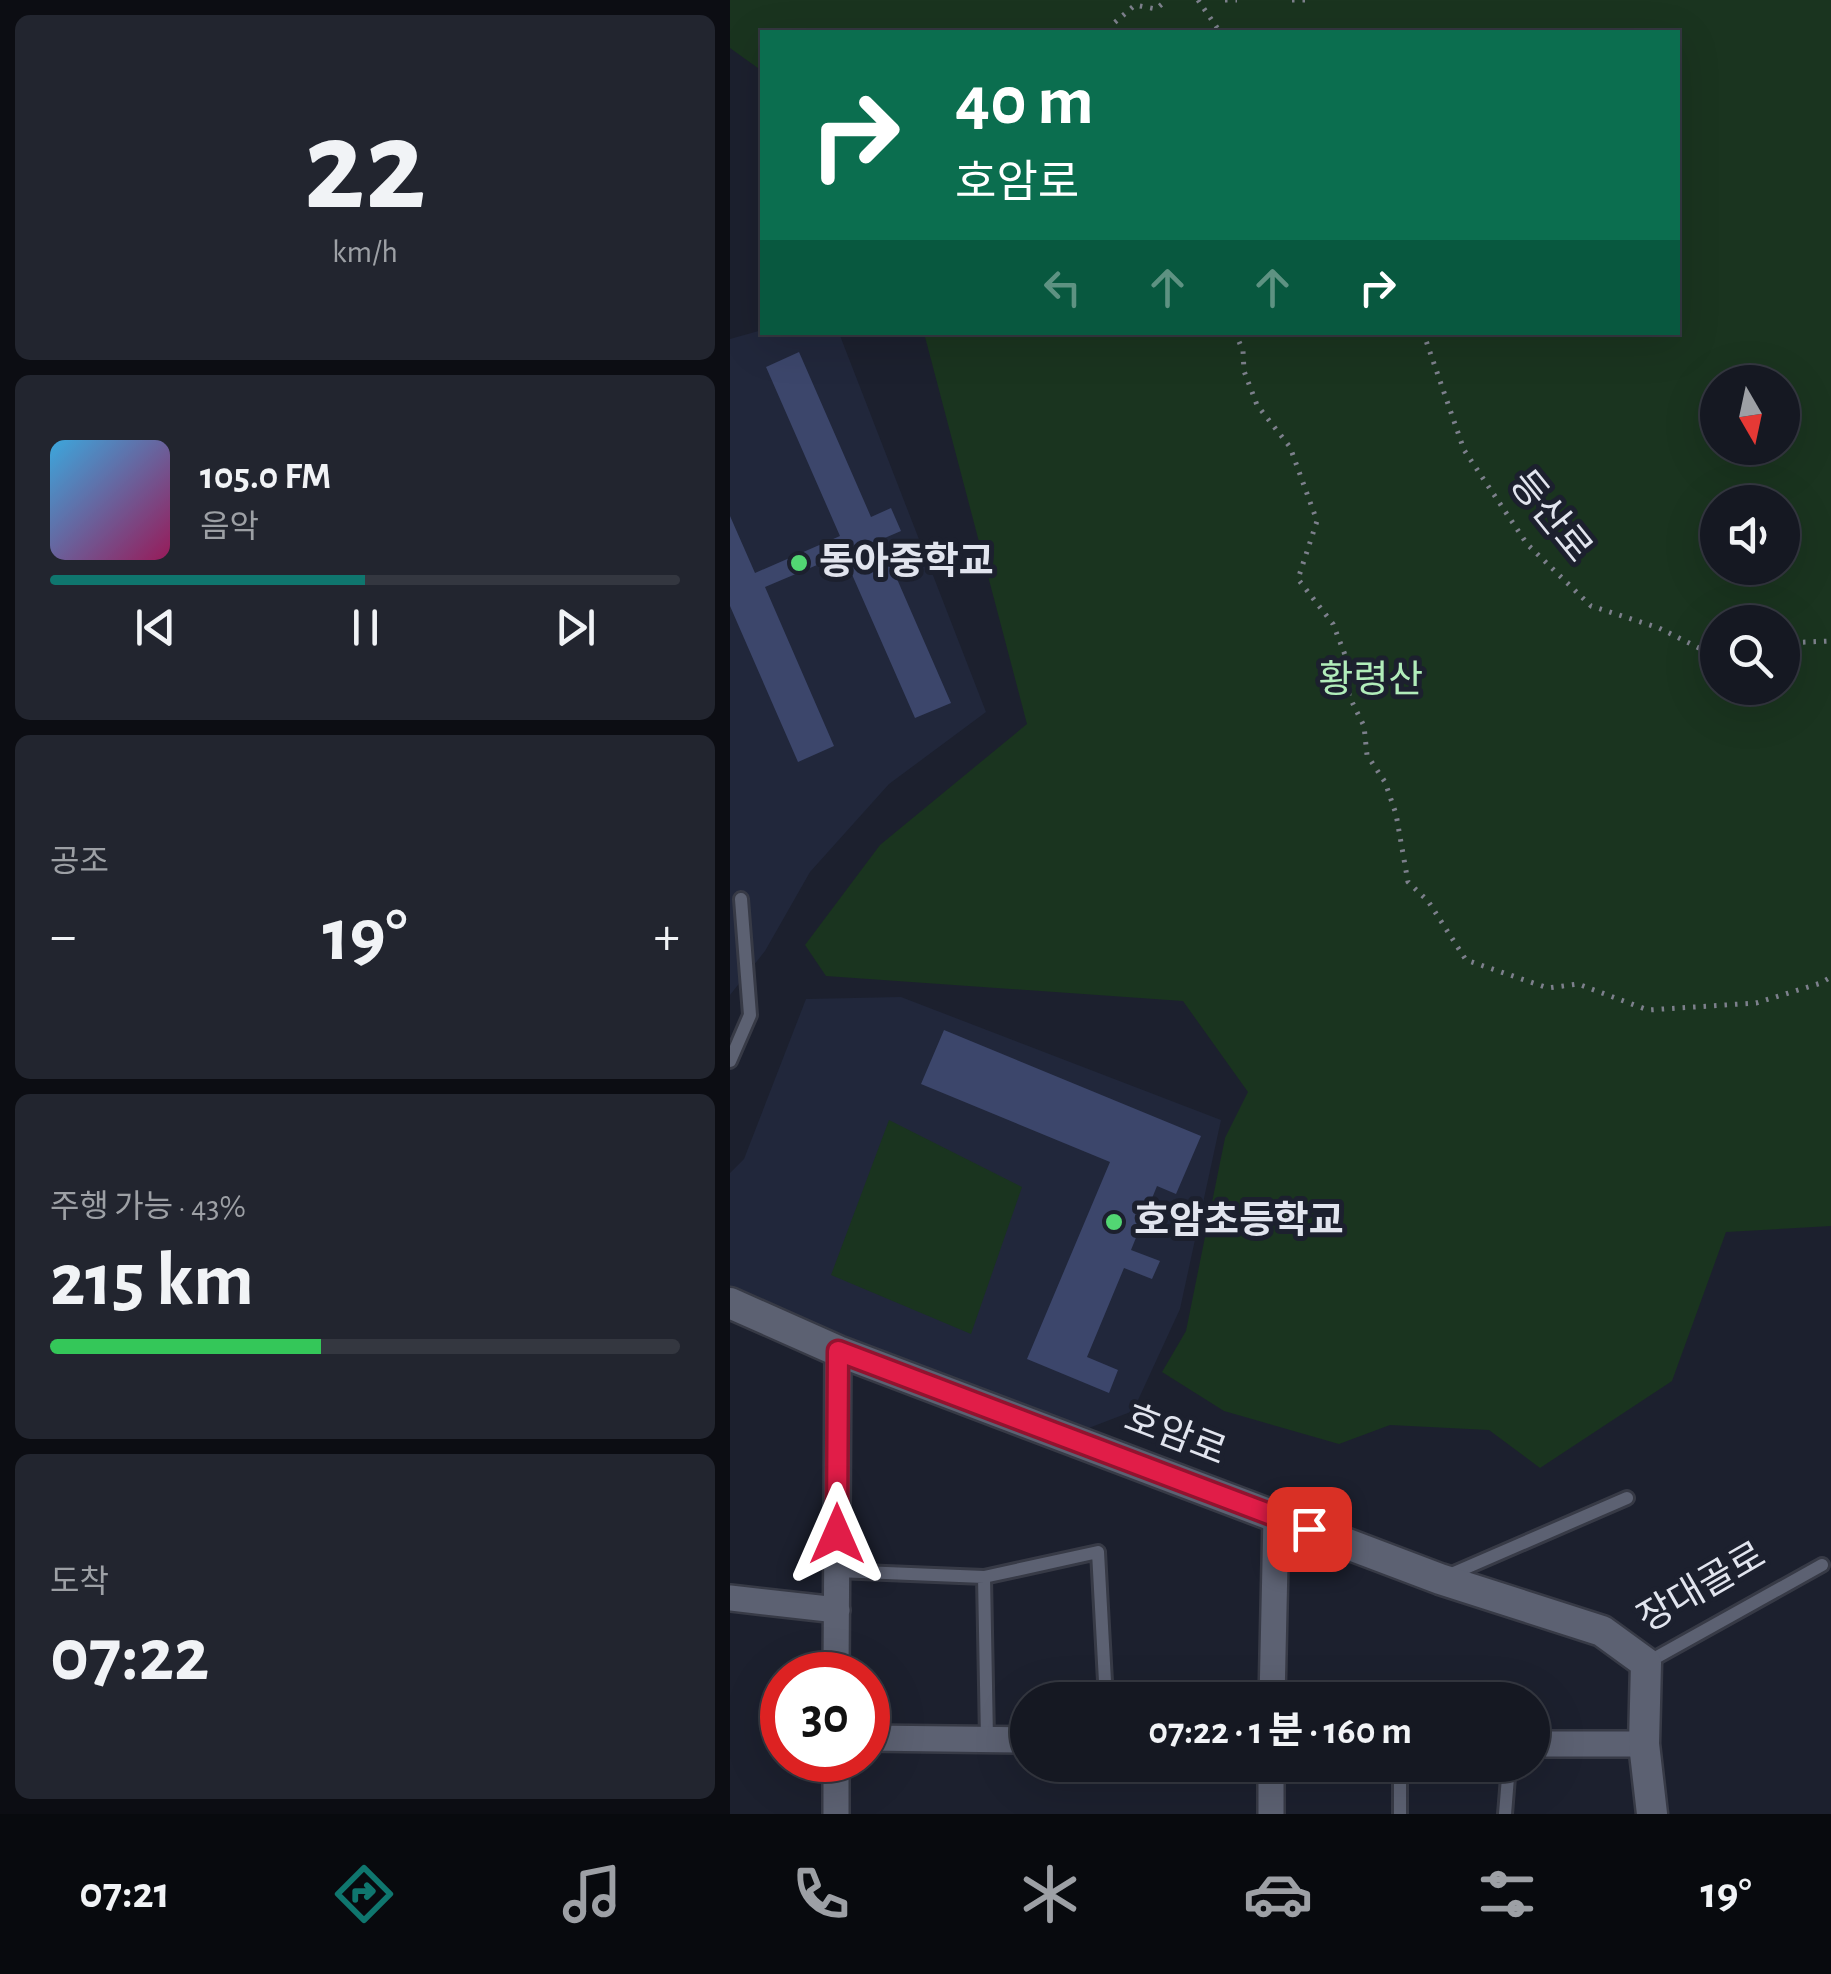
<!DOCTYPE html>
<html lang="ko">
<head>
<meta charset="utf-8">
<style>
  :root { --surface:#151822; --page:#22252f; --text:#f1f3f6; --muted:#9da0a5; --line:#343740; --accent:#0f766e }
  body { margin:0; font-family:"Alegreya Sans","Noto Sans KR",sans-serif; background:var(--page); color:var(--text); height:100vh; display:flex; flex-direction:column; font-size:38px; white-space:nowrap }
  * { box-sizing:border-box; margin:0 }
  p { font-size:32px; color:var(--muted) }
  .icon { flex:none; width:55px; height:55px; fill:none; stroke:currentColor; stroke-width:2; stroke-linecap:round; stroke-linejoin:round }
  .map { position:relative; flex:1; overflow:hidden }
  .sheet { display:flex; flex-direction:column; gap:15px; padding:15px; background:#0c0d13; width:730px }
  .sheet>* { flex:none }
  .hud { position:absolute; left:30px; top:30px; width:920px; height:305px; border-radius:0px; box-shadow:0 10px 40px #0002,0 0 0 2px var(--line); background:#0b6e4f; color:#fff; overflow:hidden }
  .needle { width:65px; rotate:171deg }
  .tools { position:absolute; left:970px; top:365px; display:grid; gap:20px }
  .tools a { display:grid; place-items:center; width:100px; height:100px; border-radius:50%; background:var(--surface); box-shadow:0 10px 40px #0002,0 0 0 2px var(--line); font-size:50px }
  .speed { position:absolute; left:30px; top:1652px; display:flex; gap:20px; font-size:50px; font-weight:700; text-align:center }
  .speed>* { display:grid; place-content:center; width:130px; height:130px; border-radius:50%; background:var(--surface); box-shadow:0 10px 40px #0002,0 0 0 2px var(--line); line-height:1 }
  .speed .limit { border:15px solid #d22; background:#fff; color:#111 }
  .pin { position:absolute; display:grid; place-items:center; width:85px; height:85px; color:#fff; margin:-42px; border-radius:20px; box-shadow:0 5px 15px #0006 }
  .me { position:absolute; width:110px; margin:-55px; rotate:0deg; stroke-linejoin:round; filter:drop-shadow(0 0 8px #0008) }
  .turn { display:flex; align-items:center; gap:35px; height:210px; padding:0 30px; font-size:45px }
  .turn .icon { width:130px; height:130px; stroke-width:2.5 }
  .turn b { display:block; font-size:70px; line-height:85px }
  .lanes { display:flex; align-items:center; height:95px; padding:0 30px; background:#0003; justify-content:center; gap:50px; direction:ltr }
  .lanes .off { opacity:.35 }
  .big { font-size:75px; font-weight:700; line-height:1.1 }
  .sheet .widget { flex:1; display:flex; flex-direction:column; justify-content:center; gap:15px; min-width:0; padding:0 35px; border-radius:15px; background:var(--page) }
  .sheet .dial { align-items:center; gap:0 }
  .dial b { font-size:130px; line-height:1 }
  .song { display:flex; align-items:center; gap:30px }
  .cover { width:120px; height:120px; border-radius:15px; background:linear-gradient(135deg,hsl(200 70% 55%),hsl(330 70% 35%)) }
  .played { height:10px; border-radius:5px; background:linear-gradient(90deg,var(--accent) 50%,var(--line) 50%) }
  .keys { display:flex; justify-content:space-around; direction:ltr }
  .heat { display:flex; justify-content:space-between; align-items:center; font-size:55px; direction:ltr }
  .charge { height:15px; border-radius:8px; background:linear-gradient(90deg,#34c759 43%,var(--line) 0) }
  .trip { position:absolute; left:280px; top:1682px; width:540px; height:100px; border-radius:50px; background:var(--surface); box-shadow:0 10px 40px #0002,0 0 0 2px var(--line); font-weight:700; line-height:100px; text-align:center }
  .dock { display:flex; height:160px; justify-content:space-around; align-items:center; background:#080a0e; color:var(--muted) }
  .dock .icon { width:70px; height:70px }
  .dock .on { color:var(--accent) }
  .dock b { font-size:45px; color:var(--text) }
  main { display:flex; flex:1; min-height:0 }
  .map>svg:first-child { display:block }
</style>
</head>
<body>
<main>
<section class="sheet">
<div class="widget dial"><b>22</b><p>km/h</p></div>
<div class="widget">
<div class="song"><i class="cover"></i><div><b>105.0 FM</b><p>음악</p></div></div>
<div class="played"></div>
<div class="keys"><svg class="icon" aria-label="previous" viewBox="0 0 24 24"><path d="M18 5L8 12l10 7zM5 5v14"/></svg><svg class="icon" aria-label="pause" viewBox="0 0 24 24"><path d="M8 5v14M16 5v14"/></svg><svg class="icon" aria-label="next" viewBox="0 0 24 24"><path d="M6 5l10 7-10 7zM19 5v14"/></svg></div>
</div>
<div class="widget"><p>공조</p>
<div class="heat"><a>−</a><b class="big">19°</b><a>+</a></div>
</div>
<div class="widget"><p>주행 가능 · 43%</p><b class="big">215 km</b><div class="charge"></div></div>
<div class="widget"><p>도착</p><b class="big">07:22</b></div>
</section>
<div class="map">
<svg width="1101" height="1814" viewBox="0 0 1101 1814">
  <rect width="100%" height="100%" fill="#1c202e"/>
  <!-- built -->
  <path fill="#21273b" d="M32,330V332L109,333L256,712L159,784L80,872L35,951L0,995V339Z
    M171,997L491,1120L450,1309L403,1411L351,1431L0,1290V1173L14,1159L76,999Z"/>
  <!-- green -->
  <path fill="#1a341f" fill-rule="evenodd" d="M0,0H1101V1226L996,1232L942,1381L810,1468L759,1430L660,1425L609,1444L494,1411L432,1372L456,1331L495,1138L518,1092L453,1001L96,976L75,945L150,845L297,724L194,333L948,332V32H32V71L0,48ZM988,382H1052V448H988ZM988,502H1052V568H988ZM988,622H1052V688H988Z
    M159,1120L292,1187L241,1334L101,1275Z"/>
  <!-- building -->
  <path fill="#3c466b" d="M69,352L141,517L161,508L171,531L150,540L221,703L185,718L113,554L35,587L104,746L68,762L0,606V516L25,573L110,536L36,367Z
    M214,1030L471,1136L446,1194L427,1186L401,1250L430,1261L422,1279L394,1268L357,1357L388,1370L379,1393L297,1359L380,1162L191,1084Z"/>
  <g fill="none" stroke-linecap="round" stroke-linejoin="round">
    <!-- lane casing -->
    <g stroke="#373a46" stroke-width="18">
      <path id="lane" d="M0,1061L20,1015L11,899
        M107,1571L254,1577L368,1552L376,1700
        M717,1576L897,1498
        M254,1577L257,1739
        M918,1662L1092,1565
        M670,1765V1814
        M775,1814L779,1765"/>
    </g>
    <!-- street casing -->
    <g stroke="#373a46" stroke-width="30">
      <path id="street" d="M0,1598L107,1610
        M106,1675L108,1351
        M542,1700L546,1517
        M138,1738L298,1740
        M802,1744H914
        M106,1814V1760
        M541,1814V1765"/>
    </g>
    <!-- secondary casing -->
    <g stroke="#373a46" stroke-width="35">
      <path id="secondary" d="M0,1303L108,1351L710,1579L872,1631L916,1663L914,1744L922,1814"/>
    </g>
    <!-- path -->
    <path stroke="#7d808c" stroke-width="5" stroke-dasharray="2.5 8" stroke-linecap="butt" d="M468,0L490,32
      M495,0H507
      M562,0H581
      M383,32V24L405,5L426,9L437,0
      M505,332L513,351L514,371L527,405L560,447L587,521L568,579L603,624L617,660L619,696L634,726L637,755L655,782L666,814L678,882L698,901L736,960L818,988L848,984L918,1010L1026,1003L1091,983L1101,977
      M693,332L734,450L797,544L861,606L929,628L969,648L988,646
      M1052,643L1101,641"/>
    <!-- lane -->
    <use href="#lane" stroke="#5c6172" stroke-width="12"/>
    <!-- street -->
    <use href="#street" stroke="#5c6172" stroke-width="25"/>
    <!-- secondary -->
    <use href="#secondary" stroke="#5c6172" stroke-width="30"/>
  </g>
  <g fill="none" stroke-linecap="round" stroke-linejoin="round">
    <!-- route casing -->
    <g stroke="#92132f" stroke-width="25">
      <path id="route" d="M107,1534L108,1351L579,1529"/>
    </g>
    <!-- route -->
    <use href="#route" stroke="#e11d48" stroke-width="18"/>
  </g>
  <!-- markers -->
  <g fill="#52d673" stroke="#1c202e" stroke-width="4">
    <circle cx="69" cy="563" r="10"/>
    <circle cx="384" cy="1222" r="10"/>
  </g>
  <g text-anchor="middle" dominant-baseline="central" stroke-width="10" stroke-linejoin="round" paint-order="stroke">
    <!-- street labels -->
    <g font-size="38" fill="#e1e4ee" stroke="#1c202e">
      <text transform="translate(820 517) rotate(51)">등산로</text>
      <text transform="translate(445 1436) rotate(21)">호암로</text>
      <text transform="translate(972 1588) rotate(-30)">장대골로</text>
    </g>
    <!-- poi labels -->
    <g font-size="38" font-weight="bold" fill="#e1e4ee" stroke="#1c202e" text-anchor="start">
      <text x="89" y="563">동아중학교</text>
      <text x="404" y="1222">호암초등학교</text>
    </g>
    <!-- park labels -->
    <g font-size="38" fill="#b1edba" stroke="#1c202e">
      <text x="641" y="681">황령산</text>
    </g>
  </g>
</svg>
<div class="tools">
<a><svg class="needle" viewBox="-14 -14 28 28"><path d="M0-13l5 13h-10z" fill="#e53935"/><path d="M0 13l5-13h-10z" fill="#9da0a5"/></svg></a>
<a><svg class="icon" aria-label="sound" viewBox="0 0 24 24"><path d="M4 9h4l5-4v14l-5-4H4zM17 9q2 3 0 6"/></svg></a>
<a><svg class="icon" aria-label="search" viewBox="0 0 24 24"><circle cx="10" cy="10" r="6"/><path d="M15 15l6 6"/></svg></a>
</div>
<div class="speed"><div class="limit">30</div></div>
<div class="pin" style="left:579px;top:1529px;background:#d93025"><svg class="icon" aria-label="arrive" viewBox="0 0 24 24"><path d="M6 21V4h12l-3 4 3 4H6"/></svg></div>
<svg class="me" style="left:107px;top:1534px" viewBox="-20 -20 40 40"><path d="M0-17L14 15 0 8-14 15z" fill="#e11d48" stroke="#fff" stroke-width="4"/></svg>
<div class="trip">07:22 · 1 분 · 160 m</div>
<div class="hud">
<div class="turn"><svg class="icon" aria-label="right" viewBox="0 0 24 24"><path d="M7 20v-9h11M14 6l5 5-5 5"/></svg><div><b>40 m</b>호암로</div></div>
<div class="lanes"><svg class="icon off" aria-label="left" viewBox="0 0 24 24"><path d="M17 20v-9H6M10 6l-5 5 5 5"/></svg><svg class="icon off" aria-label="ahead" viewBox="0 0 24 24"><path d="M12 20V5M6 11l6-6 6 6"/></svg><svg class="icon off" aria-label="ahead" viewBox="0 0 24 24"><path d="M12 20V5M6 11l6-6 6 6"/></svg><svg class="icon" aria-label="right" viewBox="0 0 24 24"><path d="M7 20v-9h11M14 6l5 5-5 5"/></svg></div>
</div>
</div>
</main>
<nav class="dock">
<b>07:21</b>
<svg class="icon on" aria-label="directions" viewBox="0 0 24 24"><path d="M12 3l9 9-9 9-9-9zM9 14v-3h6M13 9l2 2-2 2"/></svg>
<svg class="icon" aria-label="music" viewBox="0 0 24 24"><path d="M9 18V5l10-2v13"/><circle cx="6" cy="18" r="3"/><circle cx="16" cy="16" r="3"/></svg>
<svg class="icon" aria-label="phone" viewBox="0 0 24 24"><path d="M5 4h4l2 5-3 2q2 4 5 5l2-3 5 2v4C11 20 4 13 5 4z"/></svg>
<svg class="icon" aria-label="climate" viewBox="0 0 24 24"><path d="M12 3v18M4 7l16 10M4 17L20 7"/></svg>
<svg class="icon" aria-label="car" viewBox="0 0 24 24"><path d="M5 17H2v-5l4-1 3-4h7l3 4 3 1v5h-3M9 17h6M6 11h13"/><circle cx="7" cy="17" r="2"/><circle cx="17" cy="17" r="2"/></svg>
<svg class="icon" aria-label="filters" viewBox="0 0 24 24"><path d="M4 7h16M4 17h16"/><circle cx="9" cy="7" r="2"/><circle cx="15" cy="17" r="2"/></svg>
<b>19°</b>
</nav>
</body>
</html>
